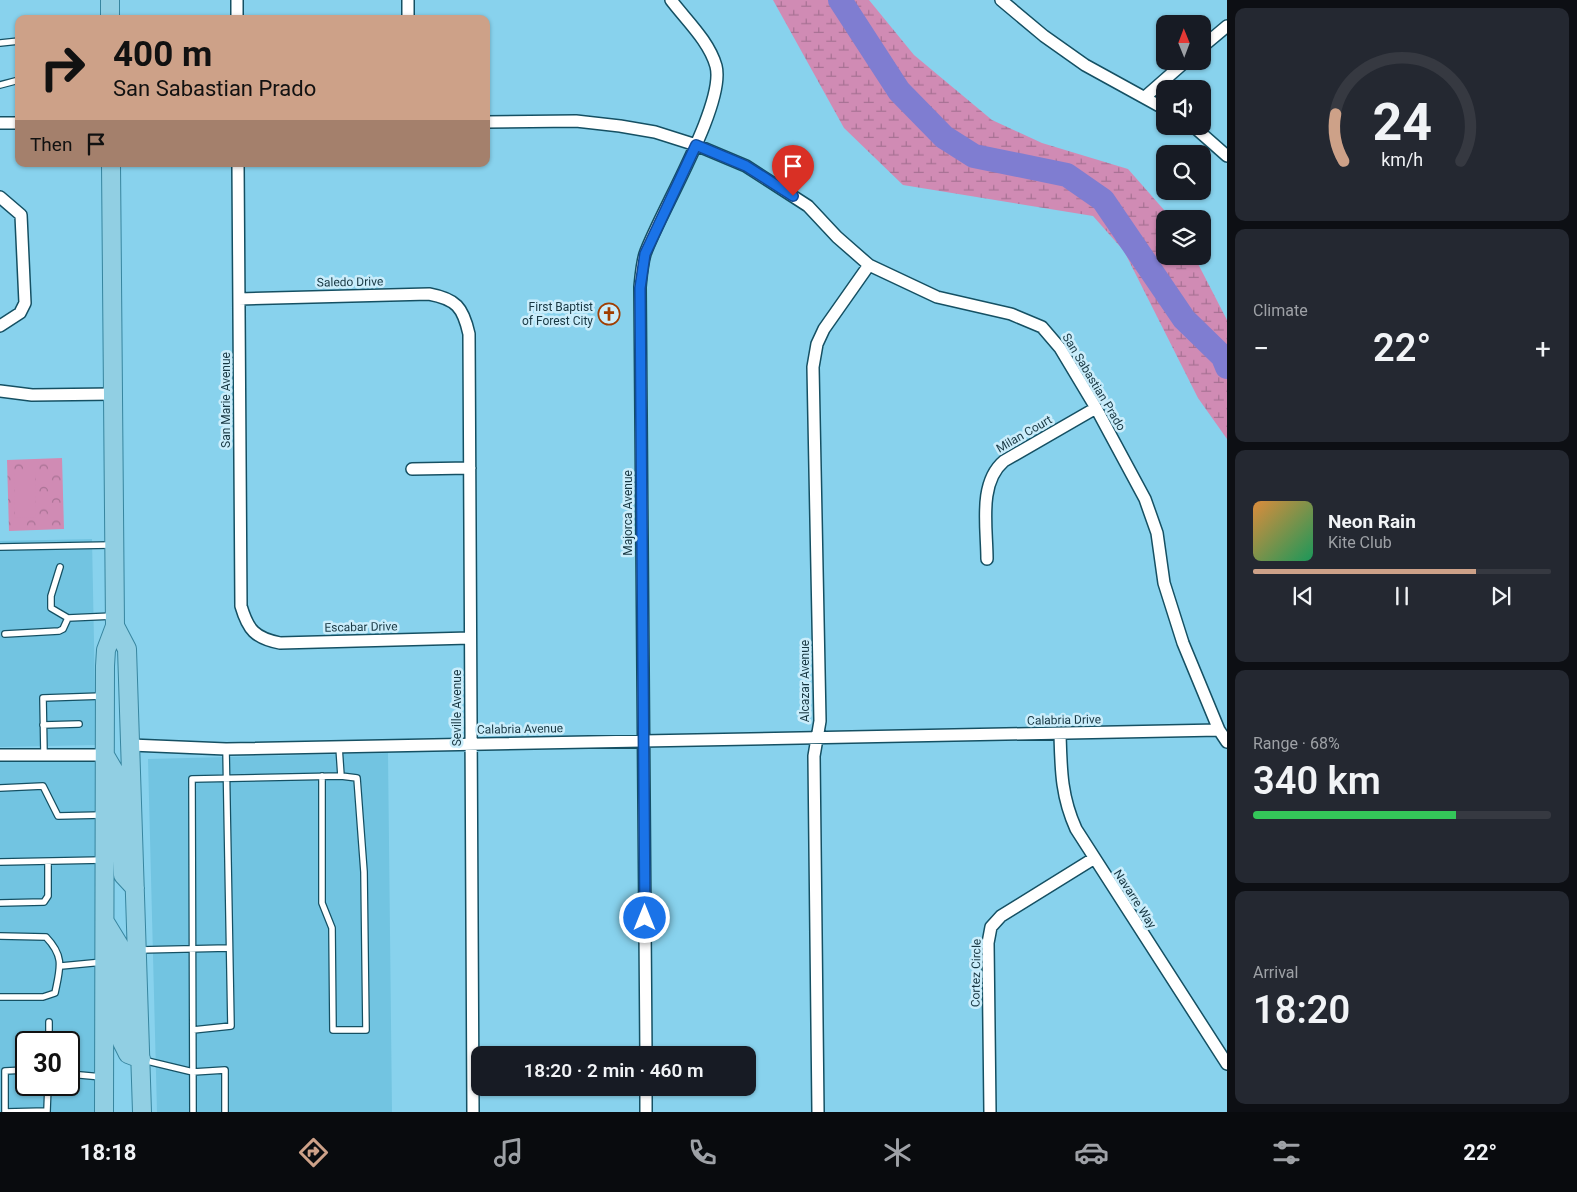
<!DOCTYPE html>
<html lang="en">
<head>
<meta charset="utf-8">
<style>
  :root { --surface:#171b24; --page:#242831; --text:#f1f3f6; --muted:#9ea1a6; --line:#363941; --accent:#cda188 }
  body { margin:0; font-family:Roboto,sans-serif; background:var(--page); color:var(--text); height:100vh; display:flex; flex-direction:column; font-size:19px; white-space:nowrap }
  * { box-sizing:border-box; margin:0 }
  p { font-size:16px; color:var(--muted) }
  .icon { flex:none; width:28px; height:28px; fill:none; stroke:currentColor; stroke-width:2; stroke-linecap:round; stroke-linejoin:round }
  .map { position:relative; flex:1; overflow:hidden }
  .details { display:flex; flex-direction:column; gap:8px; padding:8px; background:#0d0f14; width:350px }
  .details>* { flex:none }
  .banner { position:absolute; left:15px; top:15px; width:475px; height:152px; border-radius:10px; box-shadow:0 1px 4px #0004; background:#cda188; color:#111; overflow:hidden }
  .needle { width:32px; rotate:359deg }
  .fabs { position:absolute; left:1156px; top:15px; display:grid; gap:10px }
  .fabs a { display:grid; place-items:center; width:55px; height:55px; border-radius:10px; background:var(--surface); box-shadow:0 1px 4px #0004; font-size:25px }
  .speed { position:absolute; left:15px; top:1031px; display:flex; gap:10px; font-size:25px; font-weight:700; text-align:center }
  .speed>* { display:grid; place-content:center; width:65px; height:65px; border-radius:50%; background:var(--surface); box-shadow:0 1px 4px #0004; line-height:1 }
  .speed .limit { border:2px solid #111; border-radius:8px; background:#fff; color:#111 }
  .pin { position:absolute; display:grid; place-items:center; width:42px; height:42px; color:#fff; margin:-51px -21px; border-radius:50% 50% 50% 0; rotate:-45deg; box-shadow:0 0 5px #0007 }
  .pin .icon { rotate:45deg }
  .me { position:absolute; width:55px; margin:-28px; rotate:0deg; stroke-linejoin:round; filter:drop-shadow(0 0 4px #0008) }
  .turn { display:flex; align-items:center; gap:18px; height:105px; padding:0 15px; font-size:22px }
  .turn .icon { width:65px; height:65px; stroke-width:2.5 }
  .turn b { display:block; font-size:35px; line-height:42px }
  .then { display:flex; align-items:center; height:48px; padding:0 15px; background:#0003; gap:10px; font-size:19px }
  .big { font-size:38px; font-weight:600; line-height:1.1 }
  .details .card { flex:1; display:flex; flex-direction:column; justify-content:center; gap:8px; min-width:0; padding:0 18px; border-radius:10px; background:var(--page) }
  .details .dial { align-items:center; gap:0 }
  .dial svg { height:130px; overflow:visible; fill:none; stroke:var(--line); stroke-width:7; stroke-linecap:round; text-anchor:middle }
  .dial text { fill:var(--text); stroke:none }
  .song { display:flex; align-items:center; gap:15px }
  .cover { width:60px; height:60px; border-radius:8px; background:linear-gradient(135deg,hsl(30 70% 55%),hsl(150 70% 35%)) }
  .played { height:5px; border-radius:2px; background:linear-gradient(90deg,var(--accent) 75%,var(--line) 75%) }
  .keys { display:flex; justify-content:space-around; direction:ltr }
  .heat { display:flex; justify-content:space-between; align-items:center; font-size:28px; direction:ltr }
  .charge { height:8px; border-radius:4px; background:linear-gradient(90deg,#34c759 68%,var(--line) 0) }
  .trip { position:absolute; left:471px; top:1046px; width:285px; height:50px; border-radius:10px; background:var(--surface); box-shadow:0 1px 4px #0004; font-weight:600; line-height:50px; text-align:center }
  .tab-bar { display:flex; height:80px; justify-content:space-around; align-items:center; background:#090b0e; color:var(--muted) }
  .tab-bar .icon { width:35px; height:35px }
  .tab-bar .current { color:var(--accent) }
  .tab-bar b { font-size:22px; color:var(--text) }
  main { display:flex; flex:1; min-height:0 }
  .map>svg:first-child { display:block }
</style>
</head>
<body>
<main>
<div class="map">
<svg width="1227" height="1112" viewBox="0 0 1227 1112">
  <defs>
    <pattern id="wetland-marsh" width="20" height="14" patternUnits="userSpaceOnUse" patternTransform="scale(1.25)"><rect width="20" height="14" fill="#d08bb4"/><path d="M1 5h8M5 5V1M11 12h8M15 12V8" fill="none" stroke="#a87294"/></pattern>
    <pattern id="park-crowns" width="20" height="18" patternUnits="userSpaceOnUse" patternTransform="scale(1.25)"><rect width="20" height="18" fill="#d08bb4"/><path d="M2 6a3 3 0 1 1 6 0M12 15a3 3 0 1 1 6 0" fill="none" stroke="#a87294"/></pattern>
  </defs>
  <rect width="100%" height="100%" fill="#88d2ed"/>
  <!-- built -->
  <path fill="#72c4e1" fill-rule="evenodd" d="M92,539L96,745L0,747V541Z
    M388,753L392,1112H157L148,759Z
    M96,760V1112H0V762ZM26,1042H69V1085H26Z"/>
  <!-- wetland -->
  <path fill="url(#wetland-marsh)" d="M773,0H869L914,55L992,120L1042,143L1128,169L1172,219H1165V256H1194L1227,320V439L1198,398L1124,251L1093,216L903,185L844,128Z"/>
  <!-- park -->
  <path fill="url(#park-crowns)" d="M62,458L64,529L9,531L7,460Z"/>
  <!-- pitch -->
  <path fill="#d08bb4" d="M14,471H35L36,517L15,518Z"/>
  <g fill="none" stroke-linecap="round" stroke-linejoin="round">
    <!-- river -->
    <path stroke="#7f7dd1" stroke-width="24" d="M840,0L899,91L944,137L974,156L1067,175L1103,200L1184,319L1223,357L1227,367"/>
    <!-- lane casing -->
    <g stroke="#155063" stroke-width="8">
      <path id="lane" d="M0,43L19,41
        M0,85L19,80
        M0,547L111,545
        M60,567L51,596V608L68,618
        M5,634L59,631L63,629L68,618L113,616
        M43,725L79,724
        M44,754L43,698L103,696
        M322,776V903L332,928L333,1030H366L364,872L357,778L341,776
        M0,788L43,786L58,816L103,815
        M0,862L104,860
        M0,903L44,902L48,896V862
        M0,936L46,937C65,957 60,968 55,993L43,997H0
        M139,950L229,948
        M61,966L103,962
        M49,1022V1042
        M193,1030L231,1026L226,749
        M143,1060L193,1072L225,1070V1112
        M26,1070L5,1071V1112L47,1111L48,1085
        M69,1074L102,1077
        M193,1112L192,779L341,776L339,747"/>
    </g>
    <!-- street casing -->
    <g stroke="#155063" stroke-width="14">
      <path id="street" d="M237,0V19
        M408,0V19
        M1001,0L1044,36L1085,65L1165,109
        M1202,47L1227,26
        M1145,97L1186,61
        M486,122L576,121L620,126L655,132L696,145L746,166L808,206L837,237L869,265L937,297L1011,314L1042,327L1060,348L1096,408L1145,499L1157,533L1164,583L1183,643L1219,730L1227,742
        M0,123H19
        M1193,126L1227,156
        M238,164L241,606C248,630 255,638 280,643L470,638
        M0,197L21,215L25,303L20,313L0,326
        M239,299L429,294C456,299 463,307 469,334L473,1112
        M0,391L32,395L114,394
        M412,469L470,468
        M987,559C987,527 978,483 1004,461L1096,408
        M1060,734C1061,769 1061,796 1076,829L1227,1064
        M131,745L226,749L1219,730
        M0,755H105
        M646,1055L640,287C641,277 642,264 645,254C660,212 726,104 716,66C709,41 686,20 671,0
        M646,1088V1112
        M818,1112L814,756L820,721L813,367L817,344L824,329L869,265
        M990,1112L988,943L991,927L1001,916L1093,859"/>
    </g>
    <!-- primary casing -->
    <g stroke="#37859f" stroke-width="20">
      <path id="primary" d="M110,0V19
        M115,626L127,649L142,1112
        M106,757L120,781L123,875L135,888
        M105,922L119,945L122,1042L128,1054L141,1059
        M104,1112L105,666L106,650L115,626L111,164"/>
    </g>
    <!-- lane -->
    <use href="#lane" stroke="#fff" stroke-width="5.5"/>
    <!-- street -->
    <use href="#street" stroke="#fff" stroke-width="11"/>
    <!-- primary -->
    <use href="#primary" stroke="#91cfe3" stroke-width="18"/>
  </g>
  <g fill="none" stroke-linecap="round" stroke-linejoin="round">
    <!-- route casing -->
    <g stroke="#114b97" stroke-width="12">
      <path id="route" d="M645,918L640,288L645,254L696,145L746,166L793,196"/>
    </g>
    <!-- route -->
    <use href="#route" stroke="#1a73e8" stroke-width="9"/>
  </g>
  <!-- icons -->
  <defs>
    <g id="church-ring" transform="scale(1.125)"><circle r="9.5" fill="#caedfb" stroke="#a03d01" stroke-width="1.5"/><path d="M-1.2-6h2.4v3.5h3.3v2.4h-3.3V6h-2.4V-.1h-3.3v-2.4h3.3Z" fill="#a03d01"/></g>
  </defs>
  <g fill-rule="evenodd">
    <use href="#church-ring" x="609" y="314"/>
  </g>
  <g text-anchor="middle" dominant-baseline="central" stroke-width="5" stroke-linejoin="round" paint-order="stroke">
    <!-- street labels -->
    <g font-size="12" fill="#183742" stroke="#caedfb">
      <text transform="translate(350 282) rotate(-1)">Saledo Drive</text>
      <text transform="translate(1094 382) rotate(59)">San Sabastian Prado</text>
      <text transform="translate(226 400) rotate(-90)">San Marie Avenue</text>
      <text transform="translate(1024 434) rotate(-30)">Milan Court</text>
      <text transform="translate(628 513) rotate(-90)">Majorca Avenue</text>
      <text transform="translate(361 627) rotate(-1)">Escabar Drive</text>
      <text transform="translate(805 681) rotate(-90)">Alcazar Avenue</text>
      <text transform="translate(457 708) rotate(-90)">Seville Avenue</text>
      <text transform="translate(1064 720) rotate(-1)">Calabria Drive</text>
      <text transform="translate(520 729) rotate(-1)">Calabria Avenue</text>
      <text transform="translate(1135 899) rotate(57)">Navarre Way</text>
      <text transform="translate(976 973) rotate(-89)">Cortez Circle</text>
    </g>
    <!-- poi labels -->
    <g font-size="12" fill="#183742" stroke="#caedfb" text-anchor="end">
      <text x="593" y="307">First Baptist<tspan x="593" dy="14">of Forest City</tspan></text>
    </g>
  </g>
</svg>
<div class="fabs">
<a><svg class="needle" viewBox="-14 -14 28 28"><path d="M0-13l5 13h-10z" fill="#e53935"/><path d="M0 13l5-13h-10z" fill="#9ea1a6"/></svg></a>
<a><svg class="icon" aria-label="sound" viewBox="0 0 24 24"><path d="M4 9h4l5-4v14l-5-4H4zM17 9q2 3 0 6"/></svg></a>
<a><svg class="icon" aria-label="search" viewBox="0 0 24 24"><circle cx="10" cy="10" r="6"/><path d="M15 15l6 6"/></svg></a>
<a><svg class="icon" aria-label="layers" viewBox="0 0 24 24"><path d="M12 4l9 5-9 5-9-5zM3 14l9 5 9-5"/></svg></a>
</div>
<div class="speed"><div class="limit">30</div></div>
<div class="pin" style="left:793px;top:196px;background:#d93025"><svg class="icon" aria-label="arrive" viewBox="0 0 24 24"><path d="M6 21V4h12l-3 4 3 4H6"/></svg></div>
<svg class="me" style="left:645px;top:918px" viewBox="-20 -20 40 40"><circle r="17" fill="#1a73e8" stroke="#fff" stroke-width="3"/><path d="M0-11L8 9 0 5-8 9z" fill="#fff"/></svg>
<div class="trip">18:20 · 2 min · 460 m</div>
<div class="banner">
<div class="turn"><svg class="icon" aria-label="right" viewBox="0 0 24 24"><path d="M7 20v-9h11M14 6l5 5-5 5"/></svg><div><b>400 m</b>San Sabastian Prado</div></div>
<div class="then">Then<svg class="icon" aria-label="arrive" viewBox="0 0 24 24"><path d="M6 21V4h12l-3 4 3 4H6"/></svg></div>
</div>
</div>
<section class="details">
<div class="card dial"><svg viewBox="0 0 100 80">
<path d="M14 69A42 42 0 1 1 86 69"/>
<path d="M14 69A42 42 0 0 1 9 40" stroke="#cda188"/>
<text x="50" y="56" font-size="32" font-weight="700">24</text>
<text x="50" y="72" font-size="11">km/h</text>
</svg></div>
<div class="card"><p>Climate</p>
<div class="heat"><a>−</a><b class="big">22°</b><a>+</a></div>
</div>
<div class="card">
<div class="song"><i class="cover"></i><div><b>Neon Rain</b><p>Kite Club</p></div></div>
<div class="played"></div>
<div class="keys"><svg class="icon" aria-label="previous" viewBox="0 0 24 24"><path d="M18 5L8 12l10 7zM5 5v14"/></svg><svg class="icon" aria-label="pause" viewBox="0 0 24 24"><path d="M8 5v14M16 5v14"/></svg><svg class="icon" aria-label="next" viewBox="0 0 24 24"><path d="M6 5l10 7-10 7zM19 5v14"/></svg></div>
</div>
<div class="card"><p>Range · 68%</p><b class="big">340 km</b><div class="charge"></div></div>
<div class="card"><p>Arrival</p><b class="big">18:20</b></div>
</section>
</main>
<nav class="tab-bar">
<b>18:18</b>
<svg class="icon current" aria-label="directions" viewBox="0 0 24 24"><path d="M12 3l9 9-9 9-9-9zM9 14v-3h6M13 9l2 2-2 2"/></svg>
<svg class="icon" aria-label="music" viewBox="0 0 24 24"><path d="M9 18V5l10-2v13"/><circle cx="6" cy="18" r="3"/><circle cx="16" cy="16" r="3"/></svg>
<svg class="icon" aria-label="phone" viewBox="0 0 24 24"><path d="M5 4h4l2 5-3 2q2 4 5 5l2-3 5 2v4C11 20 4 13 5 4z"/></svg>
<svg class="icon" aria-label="climate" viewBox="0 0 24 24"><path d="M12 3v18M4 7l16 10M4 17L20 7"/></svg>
<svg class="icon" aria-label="car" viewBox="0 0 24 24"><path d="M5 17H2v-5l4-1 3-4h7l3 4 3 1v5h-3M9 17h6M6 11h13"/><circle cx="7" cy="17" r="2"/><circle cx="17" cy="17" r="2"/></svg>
<svg class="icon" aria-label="filters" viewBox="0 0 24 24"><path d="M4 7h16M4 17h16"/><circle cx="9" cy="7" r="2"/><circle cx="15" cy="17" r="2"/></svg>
<b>22°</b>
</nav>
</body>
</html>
